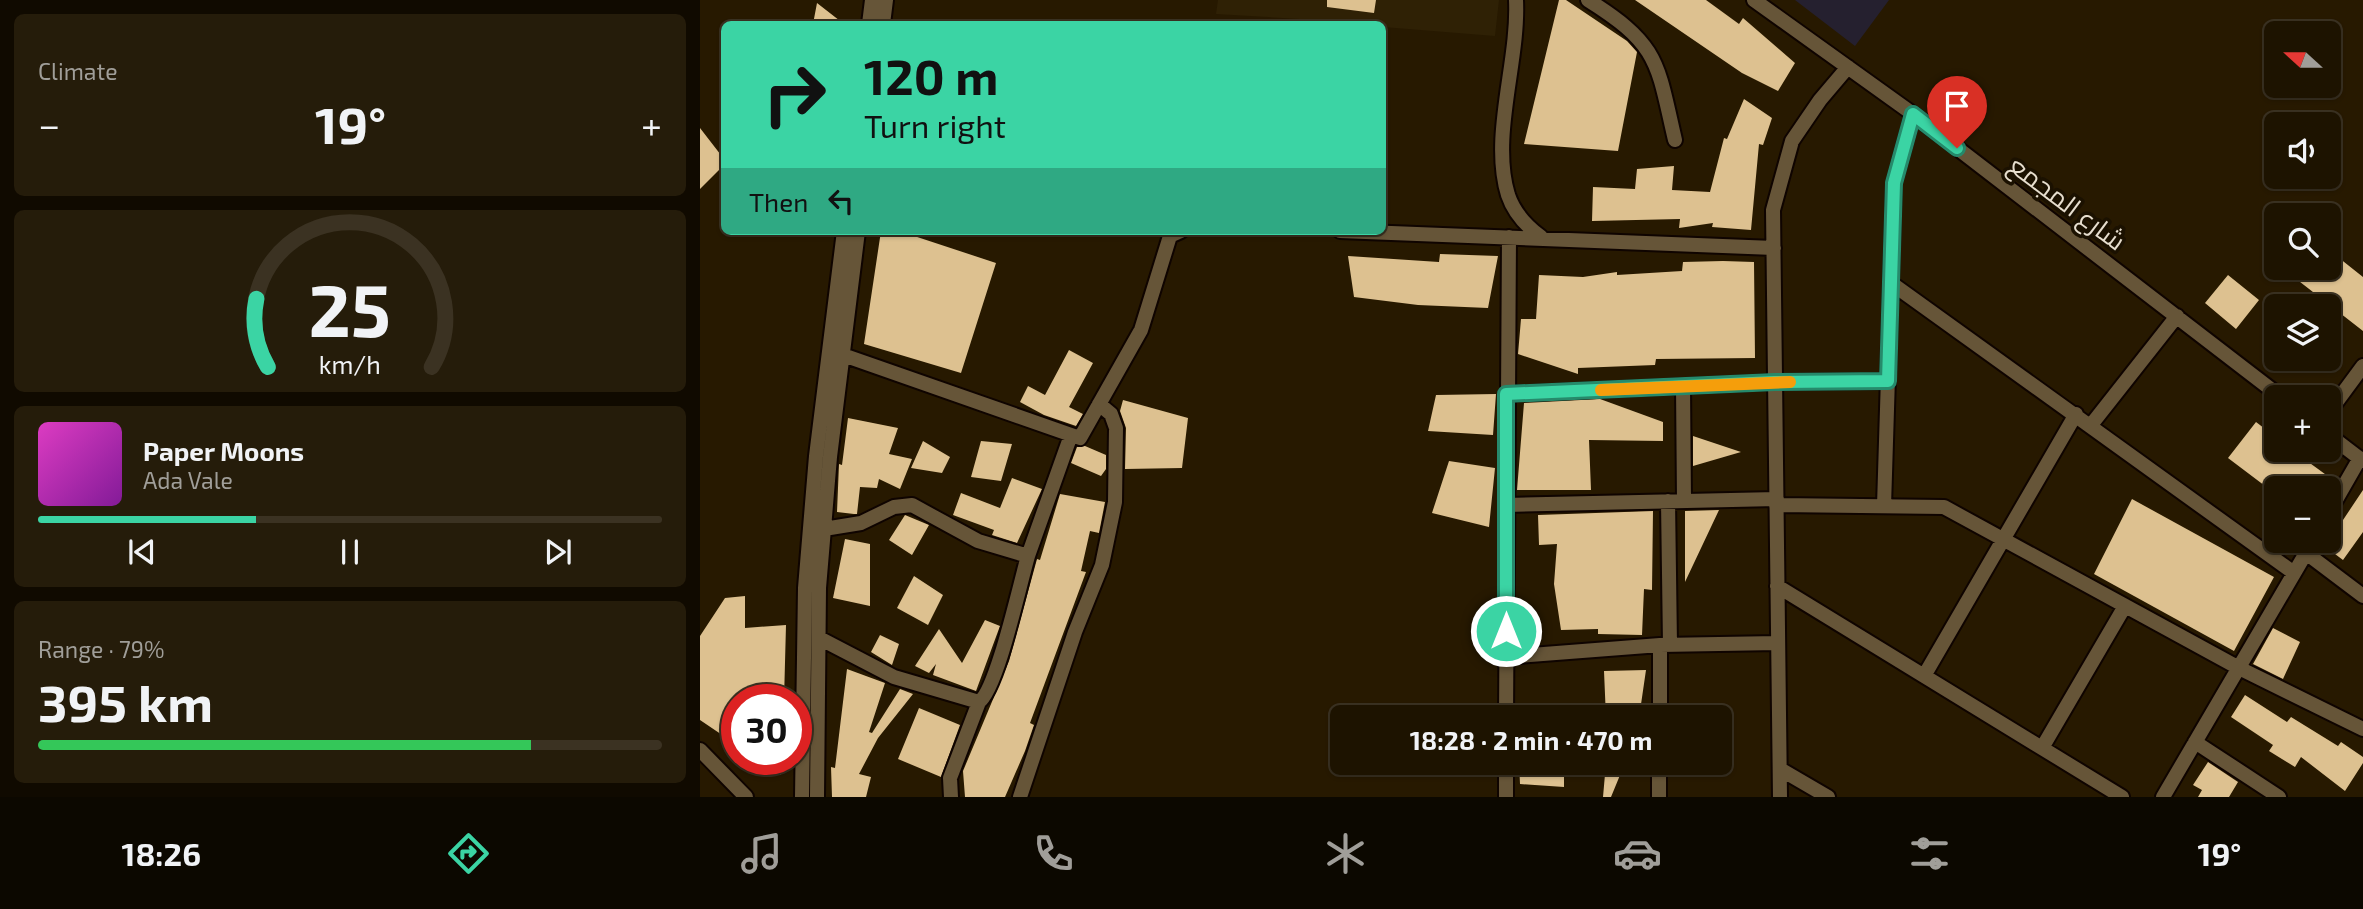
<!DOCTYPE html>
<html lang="en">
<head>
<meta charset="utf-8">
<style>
  :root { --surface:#1d1300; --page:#251c0a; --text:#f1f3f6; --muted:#a09e99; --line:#3b3222; --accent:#3bd4a4 }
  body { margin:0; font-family:"Exo 2",Cairo,sans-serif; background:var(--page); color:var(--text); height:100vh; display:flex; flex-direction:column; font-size:26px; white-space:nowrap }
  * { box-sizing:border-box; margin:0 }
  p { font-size:23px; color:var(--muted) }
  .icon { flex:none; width:38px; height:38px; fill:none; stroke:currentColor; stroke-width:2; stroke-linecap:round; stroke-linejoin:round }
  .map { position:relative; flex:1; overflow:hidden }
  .side { display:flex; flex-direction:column; gap:14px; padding:14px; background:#100a00; width:700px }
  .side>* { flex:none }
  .banner { position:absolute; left:21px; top:21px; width:665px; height:214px; border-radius:10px; box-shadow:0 2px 5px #0004,0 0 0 2px var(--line); background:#3bd4a4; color:#111; overflow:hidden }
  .needle { width:46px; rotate:291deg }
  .controls { position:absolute; left:1564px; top:21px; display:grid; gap:14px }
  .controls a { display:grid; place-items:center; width:77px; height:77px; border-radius:10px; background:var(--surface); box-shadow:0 2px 5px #0004,0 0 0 2px var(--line); font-size:35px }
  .speed { position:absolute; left:21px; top:684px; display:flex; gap:14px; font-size:35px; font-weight:700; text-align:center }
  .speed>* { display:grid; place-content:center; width:91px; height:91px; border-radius:50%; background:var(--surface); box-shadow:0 2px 5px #0004,0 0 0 2px var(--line); line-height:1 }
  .speed .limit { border:10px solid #d22; background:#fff; color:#111 }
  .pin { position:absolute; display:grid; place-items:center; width:60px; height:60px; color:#fff; margin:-72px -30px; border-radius:50% 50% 50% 0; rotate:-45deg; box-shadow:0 0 7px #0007 }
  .pin .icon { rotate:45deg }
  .me { position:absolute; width:77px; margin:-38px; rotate:0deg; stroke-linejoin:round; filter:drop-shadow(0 0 5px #0008) }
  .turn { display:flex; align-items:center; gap:24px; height:147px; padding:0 28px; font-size:32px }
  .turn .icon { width:91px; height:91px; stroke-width:2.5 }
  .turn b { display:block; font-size:49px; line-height:60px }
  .then { display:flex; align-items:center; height:66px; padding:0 28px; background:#0003; gap:14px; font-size:26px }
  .big { font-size:52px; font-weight:700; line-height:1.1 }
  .side .widget { flex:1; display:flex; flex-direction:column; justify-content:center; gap:10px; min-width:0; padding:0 24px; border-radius:10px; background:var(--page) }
  .side .dial { align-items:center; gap:0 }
  .dial svg { height:182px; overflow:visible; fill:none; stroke:var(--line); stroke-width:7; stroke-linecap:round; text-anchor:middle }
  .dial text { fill:var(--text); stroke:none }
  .song { display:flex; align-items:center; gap:21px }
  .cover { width:84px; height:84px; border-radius:10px; background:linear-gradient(135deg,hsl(310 70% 55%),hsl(290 70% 35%)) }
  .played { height:7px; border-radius:4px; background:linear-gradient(90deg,var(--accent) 35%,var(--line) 35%) }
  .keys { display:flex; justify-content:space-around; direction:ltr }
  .heat { display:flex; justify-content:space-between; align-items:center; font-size:38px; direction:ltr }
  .charge { height:10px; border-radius:5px; background:linear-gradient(90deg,#34c759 79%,var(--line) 0) }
  .trip { position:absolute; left:630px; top:705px; width:402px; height:70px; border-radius:10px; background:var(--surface); box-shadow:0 2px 5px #0004,0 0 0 2px var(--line); font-weight:700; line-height:70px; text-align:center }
  .dock { display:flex; height:112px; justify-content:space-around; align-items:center; background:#0c0800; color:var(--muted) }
  .dock .icon { width:49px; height:49px }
  .dock .on { color:var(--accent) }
  .dock b { font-size:32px; color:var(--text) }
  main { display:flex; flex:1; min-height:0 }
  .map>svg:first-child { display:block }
</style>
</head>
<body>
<main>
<section class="side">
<div class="widget"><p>Climate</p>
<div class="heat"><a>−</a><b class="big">19°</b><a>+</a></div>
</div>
<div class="widget dial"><svg viewBox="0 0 100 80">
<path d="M14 69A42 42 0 1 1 86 69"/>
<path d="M14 69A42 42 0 0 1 9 39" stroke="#3bd4a4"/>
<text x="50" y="56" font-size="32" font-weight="700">25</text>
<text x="50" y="72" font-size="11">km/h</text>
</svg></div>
<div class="widget">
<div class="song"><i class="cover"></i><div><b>Paper Moons</b><p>Ada Vale</p></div></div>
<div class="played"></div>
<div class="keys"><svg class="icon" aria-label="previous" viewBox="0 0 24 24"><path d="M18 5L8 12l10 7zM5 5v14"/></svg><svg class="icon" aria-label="pause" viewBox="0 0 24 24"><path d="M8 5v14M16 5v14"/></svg><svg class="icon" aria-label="next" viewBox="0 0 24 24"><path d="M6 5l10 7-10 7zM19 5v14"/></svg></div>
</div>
<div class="widget"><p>Range · 79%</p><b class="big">395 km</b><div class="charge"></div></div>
</section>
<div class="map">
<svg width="1663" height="797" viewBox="0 0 1663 797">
  <rect width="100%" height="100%" fill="#271900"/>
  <!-- built -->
  <path fill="#2f2105" d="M518,0H799L795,36L683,27L682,24L516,14Z"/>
  <!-- education -->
  <path fill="#25202f" d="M1095,0H1189L1155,46Z"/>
  <!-- building -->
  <path fill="#ddc190" d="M627,0H676L674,13L627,7Z
    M859,0H866L927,41L937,52L918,151L824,144Z
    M935,0H1006L1039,24L1043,18L1095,63L1078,91L1042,73Z
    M117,3L144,24H113Z
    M1044,99L1072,118L1063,145L1059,144L1051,230L1012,227L1013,223L979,228L980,219L892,221L893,187L935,189L937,169L974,166L972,190L1010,192L1024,138L1027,139Z
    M0,128L24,159V165L0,189Z
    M181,231H199L296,263L261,373L164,344Z
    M1629,250L1663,277V331L1582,268H1629Z
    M740,254L798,256L788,308L718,305L654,297L648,256L739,262Z
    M1023,261L1054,262L1055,358L956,359L955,365L878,368V374L818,354L821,319H836L839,275L883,277L917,272V275L982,271L983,262Z
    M1528,275L1559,300L1536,329L1505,303Z
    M369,350L393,363L369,407L383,414L376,426L344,415L320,402L328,386L345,395Z
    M796,394L793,435L728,431L736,395Z
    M900,399L963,422V441L889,440L891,490H817L824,403Z
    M423,400L488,418L482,468L425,469L426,428L420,411Z
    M148,418L198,428L189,454L212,459L200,489L179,479L177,488L160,487L157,514H154L137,512L139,464L142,465Z
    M1556,422L1577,438V450H1592L1629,477L1621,488H1577V495L1528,458Z
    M993,436L1041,452L993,466Z
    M223,441L250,457L242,473L211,468Z
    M281,441L312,444L301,481L271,477Z
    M385,446L406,455V469L401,476L371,463L377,447Z
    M749,461L795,468L789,527L732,513Z
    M312,478L342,489L317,543L292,535L294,530L253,515L261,493L300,508Z
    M1663,490V532L1643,560L1623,545L1629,541Z
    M360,494L405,502L399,533L390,531L381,571L386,572L330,723L334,725L325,751L305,797H265L263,771L309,661L337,559L340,560Z
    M1432,499L1574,577L1534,651L1394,574Z
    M1019,510L985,582V511Z
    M953,511L952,590L944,589L942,635L898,634V629L861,630L854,584L857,544L839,545L838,515Z
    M205,515L229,525L212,555L189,540Z
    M145,539L170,544V606L133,598Z
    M214,576L243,595L228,625L197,608Z
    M45,596V628L86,625L84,700H37V745L0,720V636L25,598Z
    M285,620L300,626L276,691L233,675L236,664L229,673L215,666L239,629L262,663Z
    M1573,628L1600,642L1583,679L1553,664Z
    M180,635L199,644L192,665L171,652Z
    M147,669L185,683L169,732L172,733L200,689L213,694L178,738L159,774L171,777L166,797H132L131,767L135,768Z
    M946,670L939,718H906L904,671Z
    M1545,695L1587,722L1591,717L1638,746L1641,742L1663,757V763L1645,791L1601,757L1595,767L1569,751L1573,745L1531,717Z
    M816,706L863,709L862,718H817Z
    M219,708L260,725L241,777L198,759Z
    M59,760H82L81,775Z
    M1508,762L1538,782L1529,797H1498L1502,790L1493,785Z
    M819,763H864V787L820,784Z
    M906,763H925L911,797H903Z"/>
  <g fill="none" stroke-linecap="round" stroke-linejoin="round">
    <!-- minor casing -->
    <g stroke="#0f0400" stroke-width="18">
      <path id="minor" d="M816,0C819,62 790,136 808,195C814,213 826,226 841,237
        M888,0C960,45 957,63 975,140
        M1054,0L1213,114L1581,397
        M169,24L172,0
        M183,24L186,0
        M640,231L1074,248
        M1191,283L1594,573
        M143,355L380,438L441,330L470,236L481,231
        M983,386L984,501
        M806,394L1075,382L1188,381
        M1629,412L1663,366
        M1391,425L1477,316
        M1629,435L1663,461
        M968,501L970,645
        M806,505L1077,499
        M1076,505L1244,507L1539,668L1663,729
        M1184,506L1194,183L1213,114
        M1629,512L1660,458
        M124,529L161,523L194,507L212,505L278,541L328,556L371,435
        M1606,553L1663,596
        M1077,586L1422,797
        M119,638L194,677L279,702C297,690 320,583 328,556
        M806,657L960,645L1078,643
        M1224,676L1376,414
        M806,718L809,237
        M960,718V645
        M1495,742L1579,797
        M1342,748L1425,606
        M0,750L46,797
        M806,763V797
        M1080,769L1128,797
        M102,797L105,588L116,456L144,231
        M117,797L119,588L130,457L158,231
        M251,797L250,778L279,702
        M320,797L375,632L402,565L415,502L416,428L411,414L399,404
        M959,797V763
        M1080,797L1073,210L1092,141L1120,100L1148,67
        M1463,797L1613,541"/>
    </g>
    <!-- minor -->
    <use href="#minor" stroke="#665538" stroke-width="14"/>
  </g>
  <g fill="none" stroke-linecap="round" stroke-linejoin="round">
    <!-- route casing -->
    <g stroke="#268a6b" stroke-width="18">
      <path id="route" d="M806,631V394L1075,382L1188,381L1194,183L1213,114L1257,148"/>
    </g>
    <!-- route -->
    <use href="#route" stroke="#3bd4a4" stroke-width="12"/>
    <!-- slow -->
    <path stroke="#f59e0b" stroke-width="12" d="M901,390L1090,382"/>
  </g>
  <g text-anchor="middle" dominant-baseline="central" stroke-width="7" stroke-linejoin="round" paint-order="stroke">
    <!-- street labels -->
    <g font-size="26" fill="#e7dece" stroke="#1b1100">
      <text transform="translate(1368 202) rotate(37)">شارع المجمع</text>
    </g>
  </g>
</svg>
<div class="controls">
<a><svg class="needle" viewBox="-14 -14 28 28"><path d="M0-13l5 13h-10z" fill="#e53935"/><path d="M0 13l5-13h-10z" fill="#a09e99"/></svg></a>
<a><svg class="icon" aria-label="sound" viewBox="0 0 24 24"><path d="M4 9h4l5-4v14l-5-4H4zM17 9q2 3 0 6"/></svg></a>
<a><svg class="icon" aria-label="search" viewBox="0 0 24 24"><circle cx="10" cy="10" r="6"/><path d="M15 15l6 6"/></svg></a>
<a><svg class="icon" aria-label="layers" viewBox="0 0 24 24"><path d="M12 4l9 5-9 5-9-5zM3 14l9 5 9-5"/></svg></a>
<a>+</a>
<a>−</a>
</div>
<div class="speed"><div class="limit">30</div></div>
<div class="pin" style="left:1257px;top:148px;background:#d93025"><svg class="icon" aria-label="arrive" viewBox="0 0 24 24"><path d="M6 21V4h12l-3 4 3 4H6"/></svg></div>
<svg class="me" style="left:806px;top:631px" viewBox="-20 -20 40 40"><circle r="17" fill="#3bd4a4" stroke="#fff" stroke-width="3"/><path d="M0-11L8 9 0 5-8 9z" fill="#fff"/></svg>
<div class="trip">18:28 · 2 min · 470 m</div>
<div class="banner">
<div class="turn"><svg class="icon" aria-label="right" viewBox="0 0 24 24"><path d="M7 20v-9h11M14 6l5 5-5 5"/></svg><div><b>120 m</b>Turn right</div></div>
<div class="then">Then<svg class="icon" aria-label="left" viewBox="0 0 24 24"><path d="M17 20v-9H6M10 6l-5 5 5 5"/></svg></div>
</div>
</div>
</main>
<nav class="dock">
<b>18:26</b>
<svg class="icon on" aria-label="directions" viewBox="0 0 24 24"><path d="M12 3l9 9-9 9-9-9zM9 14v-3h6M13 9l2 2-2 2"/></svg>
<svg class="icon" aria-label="music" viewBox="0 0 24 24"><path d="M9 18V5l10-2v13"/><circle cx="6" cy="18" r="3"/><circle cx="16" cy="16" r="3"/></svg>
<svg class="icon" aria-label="phone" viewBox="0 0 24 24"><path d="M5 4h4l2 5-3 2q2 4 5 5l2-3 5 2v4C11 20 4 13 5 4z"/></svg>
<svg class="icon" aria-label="climate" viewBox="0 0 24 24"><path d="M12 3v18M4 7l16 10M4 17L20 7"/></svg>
<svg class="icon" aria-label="car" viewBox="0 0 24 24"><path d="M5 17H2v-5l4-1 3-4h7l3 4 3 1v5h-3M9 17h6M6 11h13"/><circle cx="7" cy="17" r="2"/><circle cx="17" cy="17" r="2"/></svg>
<svg class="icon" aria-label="filters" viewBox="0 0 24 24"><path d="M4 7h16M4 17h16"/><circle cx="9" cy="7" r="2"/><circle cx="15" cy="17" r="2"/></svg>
<b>19°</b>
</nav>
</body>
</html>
